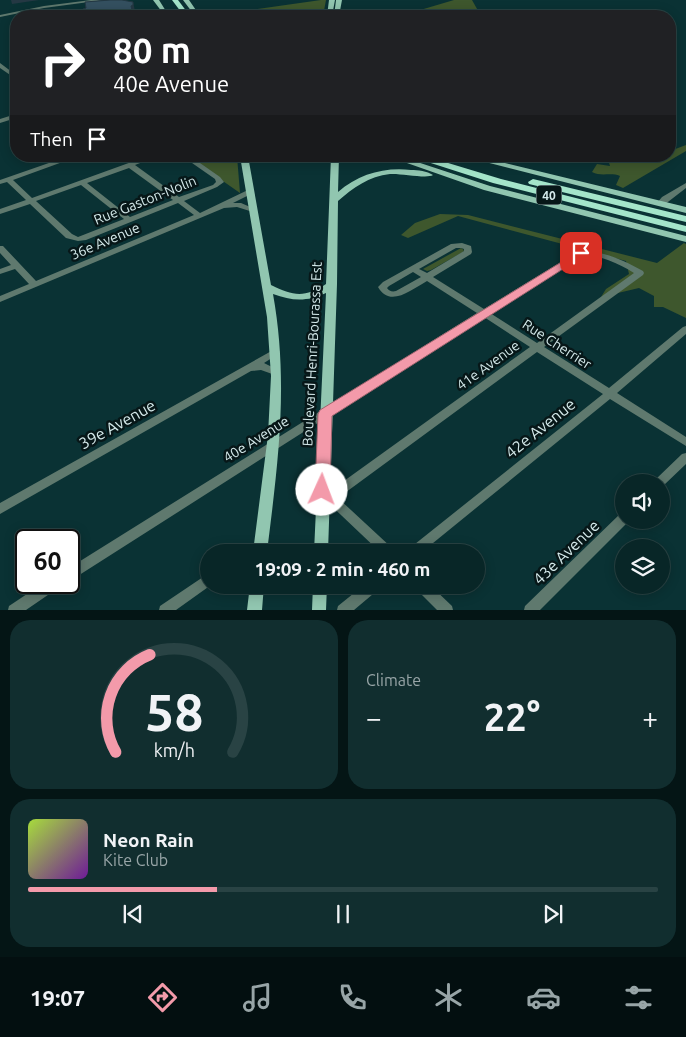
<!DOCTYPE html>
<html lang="en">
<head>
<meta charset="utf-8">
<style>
  :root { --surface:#082627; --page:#112e2f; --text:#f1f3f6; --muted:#98a5a7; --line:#294344; --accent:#f39aaa }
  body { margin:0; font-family:Ubuntu,sans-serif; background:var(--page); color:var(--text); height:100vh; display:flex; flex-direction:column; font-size:19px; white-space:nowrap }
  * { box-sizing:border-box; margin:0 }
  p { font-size:16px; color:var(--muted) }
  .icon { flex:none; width:28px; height:28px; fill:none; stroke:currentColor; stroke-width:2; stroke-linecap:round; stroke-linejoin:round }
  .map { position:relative; height:610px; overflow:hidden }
  .panel { display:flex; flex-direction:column; gap:10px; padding:10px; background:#041515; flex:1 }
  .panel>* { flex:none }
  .top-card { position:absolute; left:10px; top:10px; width:666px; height:152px; border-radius:20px; box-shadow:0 2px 12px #0003,0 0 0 1px var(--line); background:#202124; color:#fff; overflow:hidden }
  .buttons { position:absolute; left:615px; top:474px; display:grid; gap:10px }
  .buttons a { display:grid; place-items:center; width:55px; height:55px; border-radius:50%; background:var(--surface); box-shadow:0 2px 12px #0003,0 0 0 1px var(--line); font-size:25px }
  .speed { position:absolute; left:15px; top:529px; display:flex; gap:10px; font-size:25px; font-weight:700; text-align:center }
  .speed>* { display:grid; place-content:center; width:65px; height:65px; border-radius:50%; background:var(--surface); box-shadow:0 2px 12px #0003,0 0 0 1px var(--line); line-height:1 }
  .speed .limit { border:2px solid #111; border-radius:8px; background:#fff; color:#111 }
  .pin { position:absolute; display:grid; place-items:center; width:42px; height:42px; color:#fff; margin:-21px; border-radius:10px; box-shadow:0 2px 8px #0006 }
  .me { position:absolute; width:55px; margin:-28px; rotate:2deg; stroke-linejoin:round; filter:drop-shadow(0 0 4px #0008) }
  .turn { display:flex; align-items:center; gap:18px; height:105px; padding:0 20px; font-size:22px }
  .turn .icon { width:65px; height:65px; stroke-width:2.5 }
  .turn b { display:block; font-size:35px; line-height:42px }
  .then { display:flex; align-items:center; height:48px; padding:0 20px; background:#0003; gap:10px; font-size:19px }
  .big { font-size:38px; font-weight:600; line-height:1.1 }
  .panel .tile { flex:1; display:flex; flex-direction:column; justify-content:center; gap:8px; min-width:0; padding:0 18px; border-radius:20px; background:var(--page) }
  .panel .dial { align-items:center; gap:0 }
  .dial svg { height:130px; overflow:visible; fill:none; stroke:var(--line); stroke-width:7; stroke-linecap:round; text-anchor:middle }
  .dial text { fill:var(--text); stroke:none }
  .song { display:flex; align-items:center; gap:15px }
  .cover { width:60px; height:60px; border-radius:8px; background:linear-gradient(135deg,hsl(80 70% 55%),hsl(280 70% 35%)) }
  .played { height:5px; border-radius:2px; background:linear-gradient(90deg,var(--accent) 30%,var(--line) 30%) }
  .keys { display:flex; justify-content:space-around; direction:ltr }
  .heat { display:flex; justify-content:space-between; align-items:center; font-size:28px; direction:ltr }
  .panel .tiles { flex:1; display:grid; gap:10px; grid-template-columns:1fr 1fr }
  .tile:last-child { grid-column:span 2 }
  .trip { position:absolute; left:200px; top:544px; width:285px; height:50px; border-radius:25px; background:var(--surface); box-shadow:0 2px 12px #0003,0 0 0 1px var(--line); font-weight:600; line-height:50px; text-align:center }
  .dock { display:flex; height:80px; justify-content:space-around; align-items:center; background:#030f10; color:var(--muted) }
  .dock .icon { width:35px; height:35px }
  .dock .current { color:var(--accent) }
  .dock b { font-size:22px; color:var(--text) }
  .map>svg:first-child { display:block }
</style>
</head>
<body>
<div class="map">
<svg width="686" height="610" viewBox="0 0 686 610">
  <rect width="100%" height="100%" fill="#0a3234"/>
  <!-- green -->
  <path fill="#3e572d" d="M321,0H326L323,16H208Z
    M454,0H472L481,16H400Z
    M686,145V151L623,188L616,185L620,176C611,172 601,177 592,172L597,164L610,166L607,156H670V151Z
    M187,156H237L240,193Z
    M440,214L468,215L657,263L684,243L686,244V318L663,307H654V296L639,288L601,297L606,289L629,274L626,261L458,216L408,238L401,235L415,223Z
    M461,248L464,250L463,252L431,270L427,271L423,269Z"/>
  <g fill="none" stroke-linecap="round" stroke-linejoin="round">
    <!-- minor -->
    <path fill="#5f796e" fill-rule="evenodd" d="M91,0H104L44,8L0,17V15L44,6Z
      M337,9L352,15V16H347L335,11V10Z
      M0,63L16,75V79L0,68Z
      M16,114V118L0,123V119Z
      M69,156H79L13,180L32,198L148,156H158L135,165L179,197L213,185L216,182L215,179L182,156H190L220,177L224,182L217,187L184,201L200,213L250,189H253V193L233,203H241L257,210L253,212L237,207L224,208L0,302V296L29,284L15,269L0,274V269L11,265L0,253V246H3L36,281L194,215L178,203L86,240L78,241L66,238L30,204L0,214V209L26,200L7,182L0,184V180ZM129,168L173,200L130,217L87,183ZM81,185L124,219L78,237L72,234L36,201Z
      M686,183V188L664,205H658L657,203L662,197Z
      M462,243L471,246L472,252L471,254L433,277L484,309L579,251C602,250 623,260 643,271L644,273L643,275L544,347L609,388L683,327L686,326V334L617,393L686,437V446L610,399L422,552H408L410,548L603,394L537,352L338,498L392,548L394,552H380L322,497L320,494L322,491L326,489L330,491L530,347L484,317L73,579L69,581V568L477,313L427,281C411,290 390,308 378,287L383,282L451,244ZM456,248H461L464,249V251L427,273L419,269ZM581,255C600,255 618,263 634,273L537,343L490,313ZM413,272L421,277L396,291C392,292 389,291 387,288L389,286Z
      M275,349L278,350L280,352L278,354L264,363L278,370L280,372L278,374L275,375L261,370L251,371L0,514V503Z
      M686,453V464L664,485L661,486V482H655L656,479L682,454Z
      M624,513V520H629L628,522L540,610H524L525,606L620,514Z
      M209,573V585H211L176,610H159L160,606Z
      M45,582H63L61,586L26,610H8L9,606Z
      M364,585H380L379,589L354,610H337L338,606Z
      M415,585H430L452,606L453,610H437L416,589Z"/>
    <!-- major -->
    <path fill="#91c6b0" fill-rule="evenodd" d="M153,0H159L169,16H165Z
      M183,0H189L200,16H195Z
      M329,0H335L332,16H327Z
      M336,0H342L339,16H334Z
      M240,156H248L271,285C293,296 305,298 326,284L331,156H339L338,192C359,174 384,167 411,170C418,170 427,171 433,175C427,179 400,173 390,174C369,176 353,188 338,201L337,284L328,552H314L326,293C307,302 292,301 273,294C289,383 278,463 267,552H253L268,435L271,376L267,317Z
      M387,156H399L490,186L686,236V242L484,190Z
      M462,156H476L686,207V213Z
      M250,585H264L262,610H247Z
      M313,585H327L326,610H312Z"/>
    <!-- highway -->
    <path fill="#a4e5ca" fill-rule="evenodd" d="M172,0H178L190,16H184Z
      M409,156H425L501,179L686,226V232L493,183Z
      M533,179L686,216V222L529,184L528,182Z"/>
  </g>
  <!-- shaded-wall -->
  <path fill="#243843" d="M11,0H39L12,4Z
    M133,2L135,11V14H133L134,16H109L108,13L131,6Z"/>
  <!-- building -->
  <path fill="#345060" stroke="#243843" d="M110,0H122L133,2V5L131,6L132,10L108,13L110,16H85L83,9L86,8L85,2Z"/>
  <!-- route -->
  <path fill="#f39aaa" stroke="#9e646e" d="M581,250L586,253L585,255L332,416L330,490L328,494L322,496L317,494L315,490L318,414L320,410Z"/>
  <g text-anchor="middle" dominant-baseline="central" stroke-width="5" stroke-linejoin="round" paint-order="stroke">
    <!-- shield labels -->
    <rect fill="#071718" stroke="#97abac" stroke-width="1" x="536.5" y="185.5" width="25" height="19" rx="4"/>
    <g font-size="12" font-weight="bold" fill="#d5eaeb">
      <text x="549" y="195">40</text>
    </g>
    <!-- street labels -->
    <g font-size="14" fill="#d5eaeb" stroke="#071718">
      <text transform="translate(145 200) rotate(-22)">Rue Gaston-Nolin</text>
      <text transform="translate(105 241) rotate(-23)">36e Avenue</text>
      <text transform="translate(557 344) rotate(33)">Rue Cherrier</text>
      <text transform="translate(312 354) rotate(-87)">Boulevard Henri-Bourassa Est</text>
      <text transform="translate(488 365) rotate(-36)">41e Avenue</text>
      <text transform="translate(256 439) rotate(-32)">40e Avenue</text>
    </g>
    <!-- near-street labels -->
    <g font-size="16" fill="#d5eaeb" stroke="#071718">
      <text transform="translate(117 424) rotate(-29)">39e Avenue</text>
      <text transform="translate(540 428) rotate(-39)">42e Avenue</text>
      <text transform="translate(566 552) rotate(-44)">43e Avenue</text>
    </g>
  </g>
</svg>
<div class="buttons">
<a><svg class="icon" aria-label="sound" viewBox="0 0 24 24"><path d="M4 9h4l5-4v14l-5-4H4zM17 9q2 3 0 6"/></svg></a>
<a><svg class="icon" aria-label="layers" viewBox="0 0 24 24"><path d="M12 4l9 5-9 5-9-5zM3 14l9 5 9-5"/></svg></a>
</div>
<div class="speed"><div class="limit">60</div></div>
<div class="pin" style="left:581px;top:253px;background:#d93025"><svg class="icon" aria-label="arrive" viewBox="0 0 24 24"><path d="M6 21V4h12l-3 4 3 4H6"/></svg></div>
<svg class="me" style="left:322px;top:490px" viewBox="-20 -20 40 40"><circle r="19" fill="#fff"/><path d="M0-13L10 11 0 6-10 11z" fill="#f39aaa"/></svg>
<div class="trip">19:09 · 2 min · 460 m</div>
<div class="top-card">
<div class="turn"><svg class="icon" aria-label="right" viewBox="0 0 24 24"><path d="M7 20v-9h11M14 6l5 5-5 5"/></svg><div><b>80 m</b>40e Avenue</div></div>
<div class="then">Then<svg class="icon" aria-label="arrive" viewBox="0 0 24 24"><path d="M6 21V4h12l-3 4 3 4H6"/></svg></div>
</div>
</div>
<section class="panel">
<div class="tiles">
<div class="tile dial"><svg viewBox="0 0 100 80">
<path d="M14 69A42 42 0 1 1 86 69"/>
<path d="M14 69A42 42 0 0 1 35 9" stroke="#f39aaa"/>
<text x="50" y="56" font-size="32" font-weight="700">58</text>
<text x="50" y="72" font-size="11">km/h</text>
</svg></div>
<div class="tile"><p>Climate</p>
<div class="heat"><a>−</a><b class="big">22°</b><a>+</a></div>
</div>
<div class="tile">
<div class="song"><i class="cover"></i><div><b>Neon Rain</b><p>Kite Club</p></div></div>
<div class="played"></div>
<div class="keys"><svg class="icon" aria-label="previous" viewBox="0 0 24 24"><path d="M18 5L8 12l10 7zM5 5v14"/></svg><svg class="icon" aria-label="pause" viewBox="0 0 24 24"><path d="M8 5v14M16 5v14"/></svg><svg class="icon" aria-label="next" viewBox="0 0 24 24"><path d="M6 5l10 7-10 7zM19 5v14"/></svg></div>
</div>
</div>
</section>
<nav class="dock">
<b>19:07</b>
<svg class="icon current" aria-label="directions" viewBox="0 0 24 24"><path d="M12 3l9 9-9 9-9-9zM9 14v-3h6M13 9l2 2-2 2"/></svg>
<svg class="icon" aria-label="music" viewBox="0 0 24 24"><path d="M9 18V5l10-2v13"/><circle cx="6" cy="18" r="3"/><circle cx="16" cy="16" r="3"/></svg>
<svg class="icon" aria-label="phone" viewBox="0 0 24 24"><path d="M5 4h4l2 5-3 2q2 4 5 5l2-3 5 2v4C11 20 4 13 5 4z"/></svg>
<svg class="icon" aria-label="climate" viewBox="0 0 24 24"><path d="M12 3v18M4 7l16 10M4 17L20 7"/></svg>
<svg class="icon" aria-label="car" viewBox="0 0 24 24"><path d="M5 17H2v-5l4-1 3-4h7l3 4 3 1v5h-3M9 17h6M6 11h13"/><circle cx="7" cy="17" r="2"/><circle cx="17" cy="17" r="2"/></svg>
<svg class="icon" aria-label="filters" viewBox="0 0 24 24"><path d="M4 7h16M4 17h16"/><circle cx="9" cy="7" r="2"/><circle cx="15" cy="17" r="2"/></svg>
</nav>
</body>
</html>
